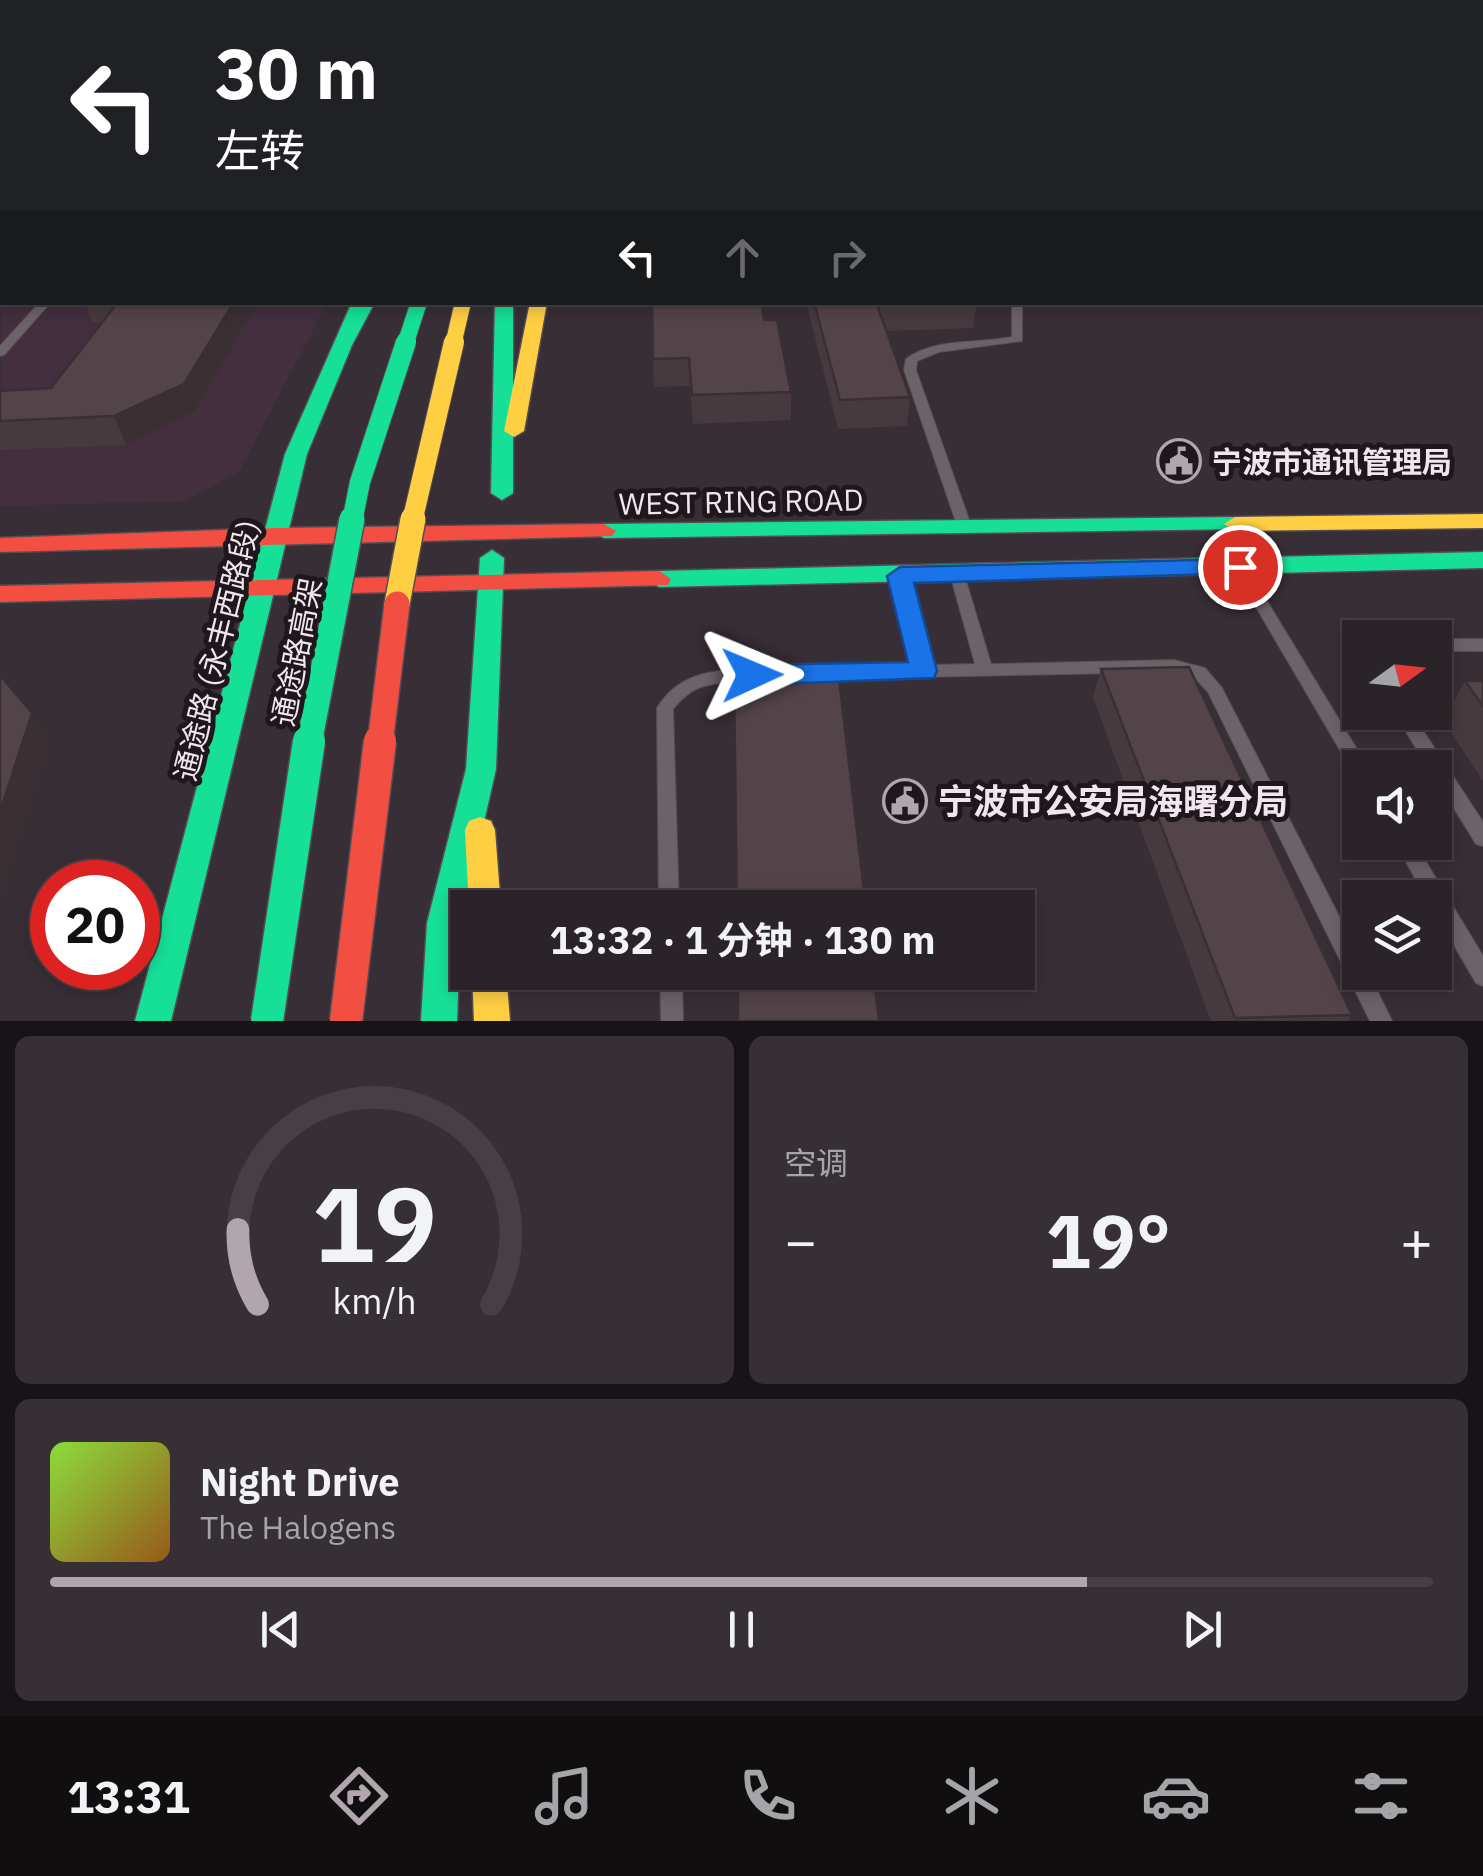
<!DOCTYPE html>
<html lang="zh">
<head>
<meta charset="utf-8">
<style>
  :root { --surface:#2a2328; --page:#362f34; --text:#f1f3f6; --muted:#a5a4a8; --line:#464045; --accent:#b1a6ae }
  body { margin:0; font-family:"IBM Plex Sans","Noto Sans SC",sans-serif; background:var(--page); color:var(--text); height:100vh; display:flex; flex-direction:column; font-size:38px; white-space:nowrap }
  * { box-sizing:border-box; margin:0 }
  p { font-size:32px; color:var(--muted) }
  .icon { flex:none; width:55px; height:55px; fill:none; stroke:currentColor; stroke-width:2; stroke-linecap:round; stroke-linejoin:round }
  .map { position:relative; height:1021px; overflow:hidden }
  .sheet { display:flex; flex-direction:column; gap:15px; padding:15px; background:#171316; flex:1 }
  .sheet>* { flex:none }
  .banner { position:absolute; left:0px; top:0px; width:1485px; height:305px; box-shadow:0 5px 15px #0003,0 0 0 2px var(--line); background:#202124; color:#fff; overflow:hidden }
  .needle { width:65px; rotate:75deg }
  .buttons { position:absolute; left:1342px; top:620px; display:grid; gap:20px }
  .buttons a { display:grid; place-items:center; width:110px; height:110px; border-radius:0px; background:var(--surface); box-shadow:0 5px 15px #0003,0 0 0 2px var(--line); font-size:50px }
  .speed { position:absolute; left:30px; top:860px; display:flex; gap:20px; font-size:50px; font-weight:700; text-align:center }
  .speed>* { display:grid; place-content:center; width:130px; height:130px; border-radius:50%; background:var(--surface); box-shadow:0 5px 15px #0003,0 0 0 2px var(--line); line-height:1 }
  .speed .limit { border:15px solid #d22; background:#fff; color:#111 }
  .pin { position:absolute; display:grid; place-items:center; width:85px; height:85px; color:#fff; margin:-42px; border:5px solid #fff; border-radius:50%; box-shadow:0 2px 10px #0007 }
  .me { position:absolute; width:110px; margin:-55px; rotate:89deg; stroke-linejoin:round; filter:drop-shadow(0 0 8px #0008) }
  .turn { display:flex; align-items:center; gap:35px; height:210px; padding:0 50px; font-size:45px }
  .turn .icon { width:130px; height:130px; stroke-width:2.5 }
  .turn b { display:block; font-size:70px; line-height:85px }
  .lanes { display:flex; align-items:center; height:95px; padding:0 50px; background:#0003; justify-content:center; gap:50px; direction:ltr }
  .lanes .off { opacity:.35 }
  .big { font-size:75px; font-weight:700; line-height:1.1 }
  .sheet .widget { flex:1; display:flex; flex-direction:column; justify-content:center; gap:15px; min-width:0; padding:0 35px; border-radius:15px; background:var(--page) }
  .sheet .dial { align-items:center; gap:0 }
  .dial svg { height:260px; overflow:visible; fill:none; stroke:var(--line); stroke-width:7; stroke-linecap:round; text-anchor:middle }
  .dial text { fill:var(--text); stroke:none }
  .song { display:flex; align-items:center; gap:30px }
  .cover { width:120px; height:120px; border-radius:15px; background:linear-gradient(135deg,hsl(90 70% 55%),hsl(30 70% 35%)) }
  .played { height:10px; border-radius:5px; background:linear-gradient(90deg,var(--accent) 75%,var(--line) 75%) }
  .keys { display:flex; justify-content:space-around; direction:ltr }
  .heat { display:flex; justify-content:space-between; align-items:center; font-size:55px; direction:ltr }
  .sheet .tiles { flex:1; display:grid; gap:15px; grid-template-columns:1fr 1fr }
  .widget:last-child { grid-column:span 2 }
  .trip { position:absolute; left:450px; top:890px; width:585px; height:100px; border-radius:0px; background:var(--surface); box-shadow:0 5px 15px #0003,0 0 0 2px var(--line); font-weight:700; line-height:100px; text-align:center }
  .tabs { display:flex; height:160px; justify-content:space-around; align-items:center; background:#110e10; color:var(--muted) }
  .tabs .icon { width:70px; height:70px }
  .tabs .on { color:var(--accent) }
  .tabs b { font-size:45px; color:var(--text) }
  .map>svg:first-child { display:block }
</style>
</head>
<body>
<div class="map">
<svg width="1483" height="1021" viewBox="0 0 1483 1021">
  <rect width="100%" height="100%" fill="#382f36"/>
  <!-- built -->
  <path fill="#432f3e" d="M2,209V302L327,303L239,472L184,501L0,506Z"/>
  <g fill="none" stroke-linecap="round" stroke-linejoin="round">
    <!-- lane casing -->
    <g stroke="#564d54" stroke-width="2">
      <path id="lane" d="M1482,5H1483V9H1482Z
        M40,302H51L4,355L0,356V346Z
        M1012,302H1022V341L939,352L917,361L916,370L972,528L965,532L958,528L904,370L906,359C936,337 978,344 1012,337Z
        M1240,563L1247,568L1366,764L1368,768H1360V776L1354,774L1233,568Z
        M957,569L964,574L991,664L1174,660L1205,668L1222,688L1360,957V972H1368L1392,1021H1370L1208,692L1194,677L1174,672L820,679L814,677L812,673L814,669L820,667L914,665L892,575L899,570L906,575L931,665L975,664L950,574Z
        M1435,639H1483V651H1435Z
        M748,669L754,671L756,675L754,679C718,687 700,676 673,709L679,908H659L657,708C678,674 710,670 748,669Z
        M1394,712H1411L1483,822V846L1476,844L1435,778V768H1428Z
        M1395,842H1414L1483,956V986L1476,983L1435,913V898H1426Z
        M660,972H682L683,1021H661Z"/>
    </g>
    <!-- street casing -->
    <g stroke="#564d54" stroke-width="2">
      <path id="street" d="M860,0H872L874,2H862Z"/>
    </g>
    <!-- fast casing -->
    <g stroke="#564d54" stroke-width="3">
      <path id="fast" d="M575,0H585V2H576Z
        M1140,0H1151L1153,2H1143Z
        M1482,15H1483V21H1482Z
        M1482,142H1483V150H1482Z
        M1482,288H1483V298H1482Z
        M352,302H375L352,345L307,454L171,1021H135L285,454Z
        M495,302H513V493L502,500L491,493Z
        M1235,517L1243,519L1246,524L1243,529L604,538L592,531L604,524Z
        M492,550L504,558L496,769L461,923L457,1021H421L427,923L466,769L480,558Z
        M1483,552V568L659,587L647,579L659,571Z"/>
    </g>
    <!-- slow casing -->
    <g stroke="#564d54" stroke-width="3">
      <path id="slow" d="M530,302H547L524,431L514,437L504,431Z
        M1483,514V528L1235,531L1224,524L1235,517Z
        M480,817L491,821L495,830L501,908H469L465,830L469,821Z
        M472,972H506L510,1021H474Z"/>
    </g>
    <!-- jam casing -->
    <g stroke="#564d54" stroke-width="3">
      <path id="jam" d="M604,524L616,531L612,536L0,552V538L276,528Z
        M659,571L671,579L668,585L0,602V586Z"/>
    </g>
    <!-- lane -->
    <use href="#lane" fill="#6b6368" fill-rule="evenodd"/>
    <!-- street -->
    <use href="#street" fill="#6b6368" fill-rule="evenodd"/>
    <!-- fast -->
    <use href="#fast" fill="#16e098" fill-rule="evenodd"/>
    <!-- slow -->
    <use href="#slow" fill="#ffcf43" fill-rule="evenodd"/>
    <!-- jam -->
    <use href="#jam" fill="#f24e42" fill-rule="evenodd"/>
    <!-- fast-bridge-far3 casing -->
    <g stroke="#564d54" stroke-width="18" stroke-linecap="butt">
      <path id="fast-bridge-far3" d="M405,345L419,302"/>
    </g>
    <!-- fast-bridge-far2 casing -->
    <g stroke="#564d54" stroke-width="22" stroke-linecap="butt">
      <path id="fast-bridge-far2" d="M352,522L360,482L406,342"/>
    </g>
    <!-- fast-bridge-far1 casing -->
    <g stroke="#564d54" stroke-width="28" stroke-linecap="butt">
      <path id="fast-bridge-far1" d="M309,744L352,519"/>
    </g>
    <!-- fast-bridge casing -->
    <g stroke="#564d54" stroke-width="35" stroke-linecap="butt">
      <path id="fast-bridge" d="M267,1021L309,741"/>
    </g>
    <!-- slow-bridge-far2 casing -->
    <g stroke="#564d54" stroke-width="18" stroke-linecap="butt">
      <path id="slow-bridge-far2" d="M453,345L463,302"/>
    </g>
    <!-- slow-bridge-far1 casing -->
    <g stroke="#564d54" stroke-width="22" stroke-linecap="butt">
      <path id="slow-bridge-far1" d="M412,522L454,342"/>
    </g>
    <!-- slow-bridge casing -->
    <g stroke="#564d54" stroke-width="28" stroke-linecap="butt">
      <path id="slow-bridge" d="M397,604L413,519"/>
    </g>
    <!-- jam-bridge-far1 casing -->
    <g stroke="#564d54" stroke-width="28" stroke-linecap="butt">
      <path id="jam-bridge-far1" d="M380,744L397,604"/>
    </g>
    <!-- jam-bridge casing -->
    <g stroke="#564d54" stroke-width="35" stroke-linecap="butt">
      <path id="jam-bridge" d="M346,1021L380,741"/>
    </g>
    <!-- fast-bridge-far3 -->
    <use href="#fast-bridge-far3" stroke="#16e098" stroke-width="16"/>
    <!-- fast-bridge-far2 -->
    <use href="#fast-bridge-far2" stroke="#16e098" stroke-width="20"/>
    <!-- fast-bridge-far1 -->
    <use href="#fast-bridge-far1" stroke="#16e098" stroke-width="25"/>
    <!-- fast-bridge -->
    <use href="#fast-bridge" stroke="#16e098" stroke-width="32"/>
    <!-- slow-bridge-far2 -->
    <use href="#slow-bridge-far2" stroke="#ffcf43" stroke-width="16"/>
    <!-- slow-bridge-far1 -->
    <use href="#slow-bridge-far1" stroke="#ffcf43" stroke-width="20"/>
    <!-- slow-bridge -->
    <use href="#slow-bridge" stroke="#ffcf43" stroke-width="25"/>
    <!-- jam-bridge-far1 -->
    <use href="#jam-bridge-far1" stroke="#f24e42" stroke-width="25"/>
    <!-- jam-bridge -->
    <use href="#jam-bridge" stroke="#f24e42" stroke-width="32"/>
  </g>
  <!-- wall -->
  <path fill="#473a3f" d="M0,0L2,2V44H0Z
    M1168,0H1419L1373,2H1172Z
    M1435,0H1483V3L1442,2Z
    M84,302H258L194,412L126,445L0,450V391L51,388L103,322H92Z
    M806,302H977L973,328L887,331L910,397L907,426L838,429Z
    M764,320L791,392V420L693,424L690,386L654,387L653,359Z
    M1101,669L1352,1015L1348,1021H1211L1093,697Z
    M1465,681H1483V781L1443,720Z"/>
  <!-- shaded-wall -->
  <path fill="#3a3033" d="M204,0H224L221,2H201Z
    M234,302H258L194,412L126,445L114,416Z
    M32,713L49,742L0,904V812Z"/>
  <!-- building -->
  <path fill="#534449" stroke="#3a3033" stroke-width="2.5" d="M0,0H204L201,2H2V28H0Z
    M297,0H319L317,2H299Z
    M644,0H822L823,2H643Z
    M884,0H1099L1103,2H886Z
    M1195,0H1216L1213,2H1198Z
    M1230,0H1348L1234,2Z
    M118,302H234L184,384L114,416L0,421V391L51,388Z
    M652,302H761L764,320H777L791,392L692,395L689,358L653,359Z
    M814,302H942L877,305L910,397L840,400Z
    M1189,667L1352,1015L1235,1018L1101,669Z
    M734,670H838L866,908H737Z
    M0,675L32,713L0,812Z
    M1465,681H1483V706Z
    M738,972H873L879,1021H738Z"/>
  <!-- route -->
  <path fill="#1a73e8" stroke="#114b97" stroke-width="2.5" d="M1240,559L1252,567L1248,573L914,583L937,671L934,678L752,685L743,682L739,675L743,668L752,665L908,662L887,576L900,567Z"/>
  <!-- icons -->
  <defs>
    <g id="civic-ring" transform="scale(2.25)"><circle r="9.5" fill="#1e171c" stroke="#b1a6ae" stroke-width="1.5"/><path d="M-.6-6.5H3V-4.5H.6V-3L4-1V1h2V6H-6V1h2V-1L-.6-3ZM-1.2 2.5V6h2.4V2.5Z" fill="#b1a6ae"/></g>
  </defs>
  <g fill-rule="evenodd">
    <use href="#civic-ring" x="1179" y="461"/>
    <use href="#civic-ring" x="905" y="801"/>
  </g>
  <g text-anchor="middle" dominant-baseline="central" stroke-width="10" stroke-linejoin="round" paint-order="stroke">
    <!-- poi labels -->
    <g font-size="30" font-weight="bold" fill="#f2e6ee" stroke="#1e171c" text-anchor="start">
      <text x="1212" y="461">宁波市通讯管理局</text>
    </g>
    <!-- street labels -->
    <g font-size="30" fill="#f2e6ee" stroke="#1e171c">
      <text transform="translate(741 501) rotate(-1)">WEST RING ROAD</text>
      <text transform="translate(216 650) rotate(-76)">通途路 (永丰西路段)</text>
      <text transform="translate(296 652) rotate(-79)">通途路高架</text>
    </g>
    <!-- near-poi labels -->
    <g font-size="35" font-weight="bold" fill="#f2e6ee" stroke="#1e171c" text-anchor="start">
      <text x="938" y="801">宁波市公安局海曙分局</text>
    </g>
  </g>
</svg>
<div class="buttons">
<a><svg class="needle" viewBox="-14 -14 28 28"><path d="M0-13l5 13h-10z" fill="#e53935"/><path d="M0 13l5-13h-10z" fill="#a5a4a8"/></svg></a>
<a><svg class="icon" aria-label="sound" viewBox="0 0 24 24"><path d="M4 9h4l5-4v14l-5-4H4zM17 9q2 3 0 6"/></svg></a>
<a><svg class="icon" aria-label="layers" viewBox="0 0 24 24"><path d="M12 4l9 5-9 5-9-5zM3 14l9 5 9-5"/></svg></a>
</div>
<div class="speed"><div class="limit">20</div></div>
<div class="pin" style="left:1240px;top:567px;background:#d93025"><svg class="icon" aria-label="arrive" viewBox="0 0 24 24"><path d="M6 21V4h12l-3 4 3 4H6"/></svg></div>
<svg class="me" style="left:752px;top:675px" viewBox="-20 -20 40 40"><path d="M0-17L14 15 0 8-14 15z" fill="#1a73e8" stroke="#fff" stroke-width="4"/></svg>
<div class="trip">13:32 · 1 分钟 · 130 m</div>
<div class="banner">
<div class="turn"><svg class="icon" aria-label="left" viewBox="0 0 24 24"><path d="M17 20v-9H6M10 6l-5 5 5 5"/></svg><div><b>30 m</b>左转</div></div>
<div class="lanes"><svg class="icon" aria-label="left" viewBox="0 0 24 24"><path d="M17 20v-9H6M10 6l-5 5 5 5"/></svg><svg class="icon off" aria-label="ahead" viewBox="0 0 24 24"><path d="M12 20V5M6 11l6-6 6 6"/></svg><svg class="icon off" aria-label="right" viewBox="0 0 24 24"><path d="M7 20v-9h11M14 6l5 5-5 5"/></svg></div>
</div>
</div>
<section class="sheet">
<div class="tiles">
<div class="widget dial"><svg viewBox="0 0 100 80">
<path d="M14 69A42 42 0 1 1 86 69"/>
<path d="M14 69A42 42 0 0 1 8 46" stroke="#b1a6ae"/>
<text x="50" y="56" font-size="32" font-weight="700">19</text>
<text x="50" y="72" font-size="11">km/h</text>
</svg></div>
<div class="widget"><p>空调</p>
<div class="heat"><a>−</a><b class="big">19°</b><a>+</a></div>
</div>
<div class="widget">
<div class="song"><i class="cover"></i><div><b>Night Drive</b><p>The Halogens</p></div></div>
<div class="played"></div>
<div class="keys"><svg class="icon" aria-label="previous" viewBox="0 0 24 24"><path d="M18 5L8 12l10 7zM5 5v14"/></svg><svg class="icon" aria-label="pause" viewBox="0 0 24 24"><path d="M8 5v14M16 5v14"/></svg><svg class="icon" aria-label="next" viewBox="0 0 24 24"><path d="M6 5l10 7-10 7zM19 5v14"/></svg></div>
</div>
</div>
</section>
<nav class="tabs">
<b>13:31</b>
<svg class="icon on" aria-label="directions" viewBox="0 0 24 24"><path d="M12 3l9 9-9 9-9-9zM9 14v-3h6M13 9l2 2-2 2"/></svg>
<svg class="icon" aria-label="music" viewBox="0 0 24 24"><path d="M9 18V5l10-2v13"/><circle cx="6" cy="18" r="3"/><circle cx="16" cy="16" r="3"/></svg>
<svg class="icon" aria-label="phone" viewBox="0 0 24 24"><path d="M5 4h4l2 5-3 2q2 4 5 5l2-3 5 2v4C11 20 4 13 5 4z"/></svg>
<svg class="icon" aria-label="climate" viewBox="0 0 24 24"><path d="M12 3v18M4 7l16 10M4 17L20 7"/></svg>
<svg class="icon" aria-label="car" viewBox="0 0 24 24"><path d="M5 17H2v-5l4-1 3-4h7l3 4 3 1v5h-3M9 17h6M6 11h13"/><circle cx="7" cy="17" r="2"/><circle cx="17" cy="17" r="2"/></svg>
<svg class="icon" aria-label="filters" viewBox="0 0 24 24"><path d="M4 7h16M4 17h16"/><circle cx="9" cy="7" r="2"/><circle cx="15" cy="17" r="2"/></svg>
</nav>
</body>
</html>
